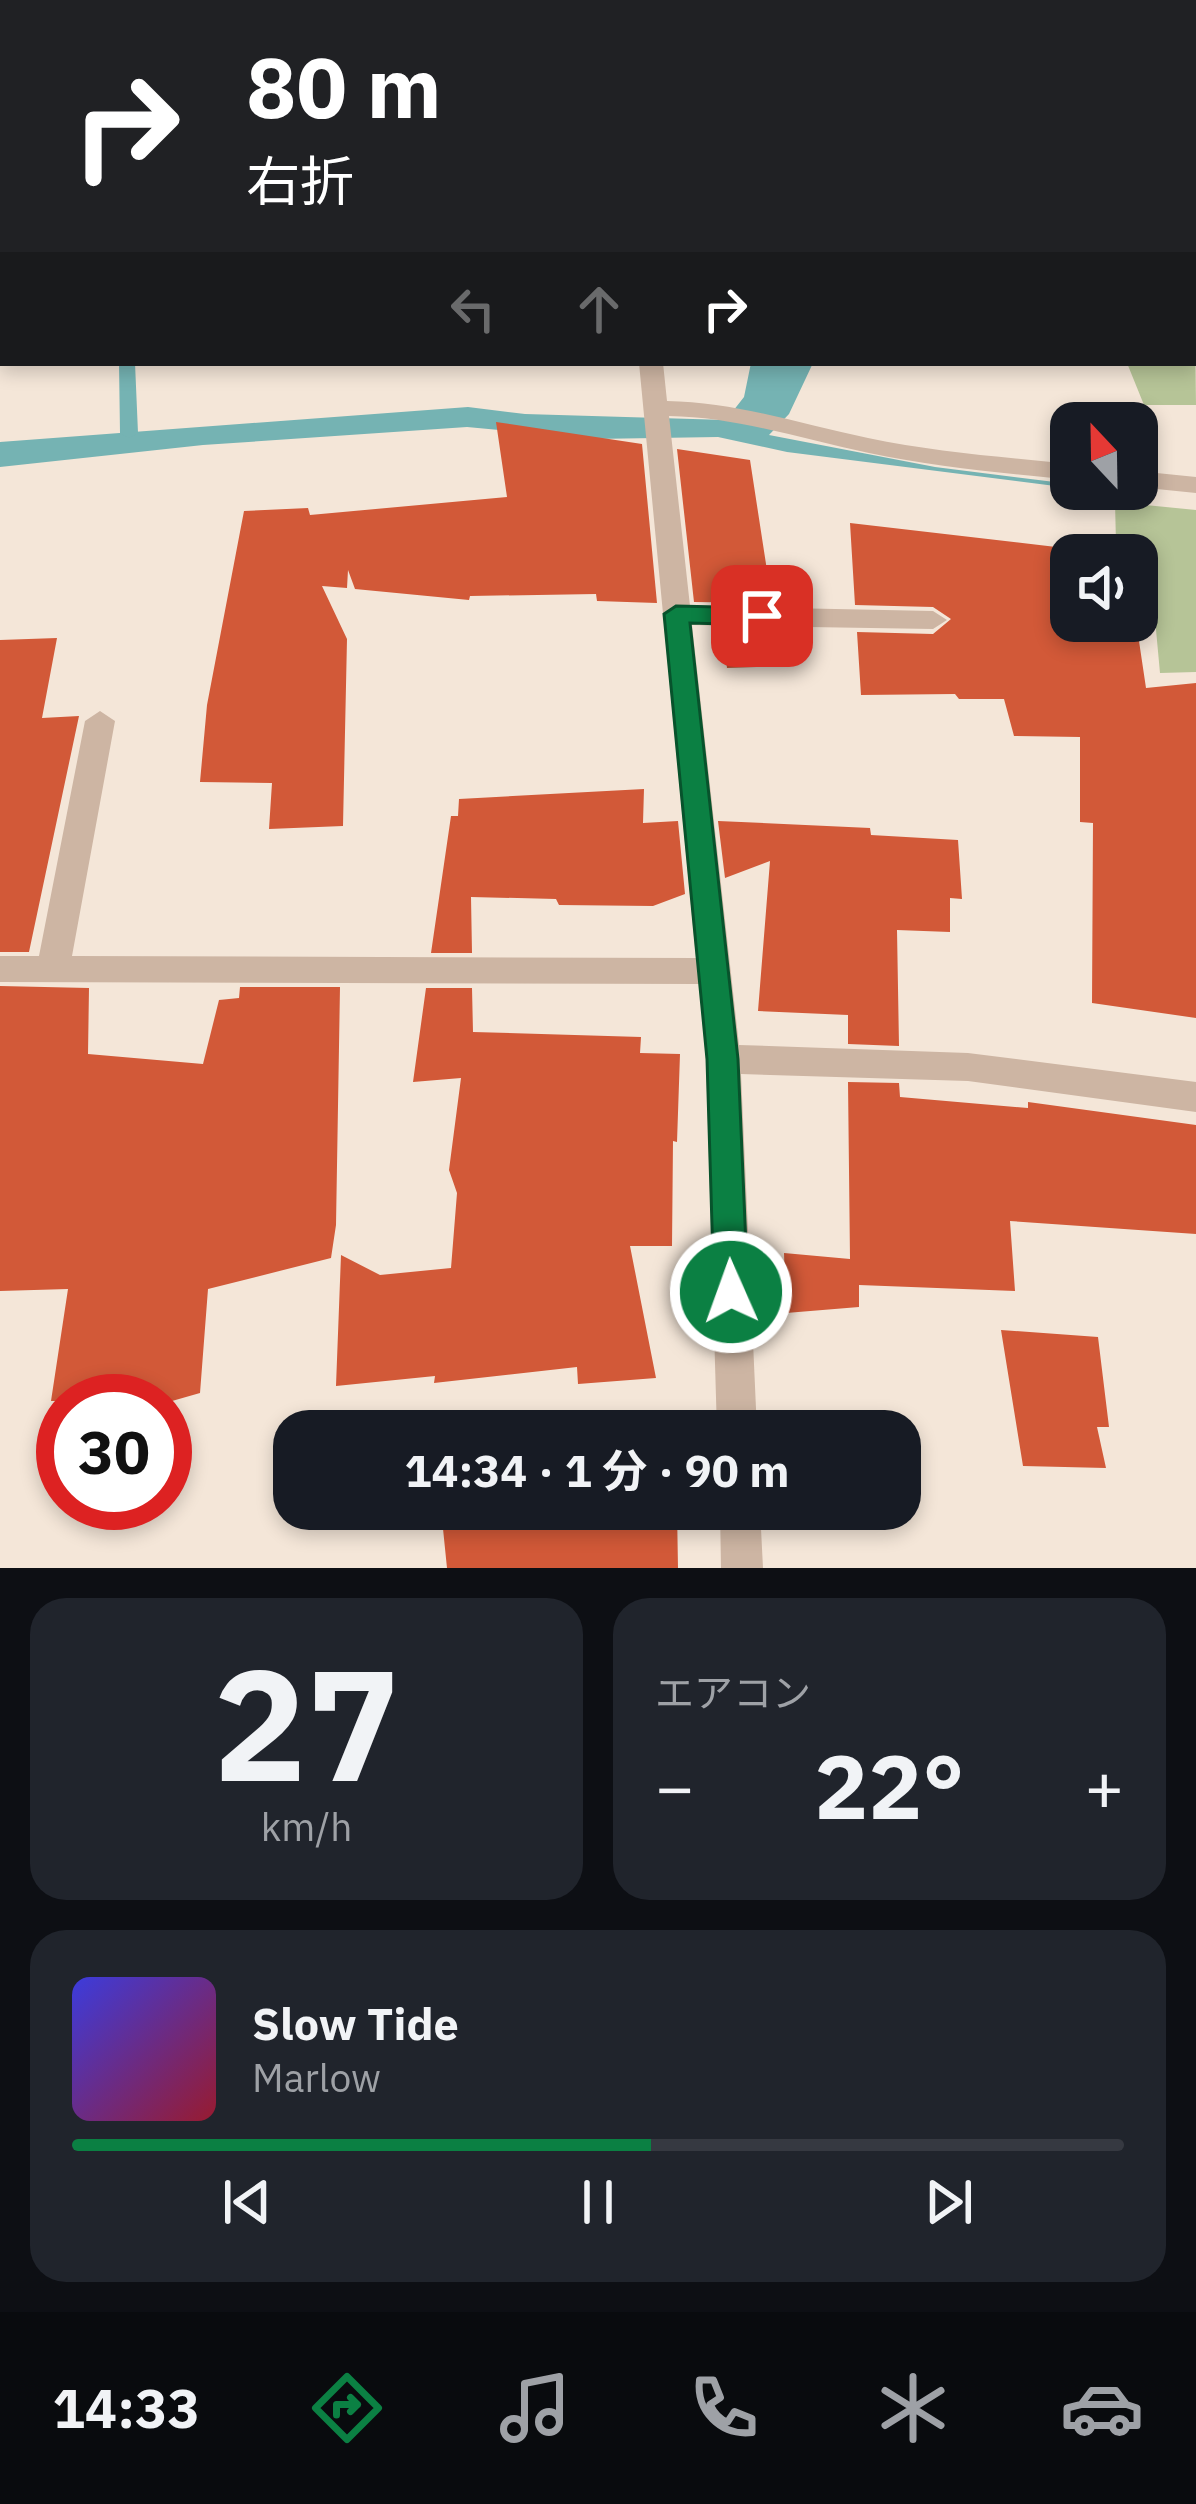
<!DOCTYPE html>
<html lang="ja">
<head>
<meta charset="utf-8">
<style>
  :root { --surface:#171b24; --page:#20242c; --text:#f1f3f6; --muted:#9ea1a6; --line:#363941; --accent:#0b8043 }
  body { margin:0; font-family:"IBM Plex Sans","Noto Sans JP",sans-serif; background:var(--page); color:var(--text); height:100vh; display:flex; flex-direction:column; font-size:45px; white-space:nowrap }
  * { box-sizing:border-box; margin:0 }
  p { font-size:39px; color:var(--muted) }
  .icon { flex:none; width:66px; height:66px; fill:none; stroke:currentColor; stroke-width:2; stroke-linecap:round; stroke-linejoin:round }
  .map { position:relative; height:1568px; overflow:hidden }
  .details { display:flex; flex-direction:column; gap:30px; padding:30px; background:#0d0f14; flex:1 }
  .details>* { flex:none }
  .guide { position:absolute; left:0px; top:0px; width:1197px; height:366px; box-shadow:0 6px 18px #0003; background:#202124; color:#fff; overflow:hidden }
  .needle { width:78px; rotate:338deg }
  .fabs { position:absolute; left:1050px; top:402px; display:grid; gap:24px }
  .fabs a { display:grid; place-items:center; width:108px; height:108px; border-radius:24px; background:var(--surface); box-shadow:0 6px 18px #0003; font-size:60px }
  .speed { position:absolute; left:36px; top:1374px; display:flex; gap:24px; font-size:60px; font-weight:700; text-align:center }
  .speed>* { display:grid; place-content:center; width:156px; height:156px; border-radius:50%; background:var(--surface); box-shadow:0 6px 18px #0003; line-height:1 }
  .speed .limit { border:18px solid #d22; background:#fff; color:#111 }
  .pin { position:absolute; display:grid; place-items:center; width:102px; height:102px; color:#fff; margin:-51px; border-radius:24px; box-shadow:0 6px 18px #0006 }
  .me { position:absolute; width:132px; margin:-66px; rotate:358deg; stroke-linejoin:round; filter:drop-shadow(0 0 9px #0008) }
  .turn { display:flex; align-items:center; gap:42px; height:252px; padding:0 48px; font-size:54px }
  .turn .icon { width:156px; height:156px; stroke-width:2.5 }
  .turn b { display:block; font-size:84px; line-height:102px }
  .lanes { display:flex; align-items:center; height:114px; padding:0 48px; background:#0003; justify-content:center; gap:60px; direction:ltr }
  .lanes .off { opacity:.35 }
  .big { font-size:90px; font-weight:700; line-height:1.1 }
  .details .widget { flex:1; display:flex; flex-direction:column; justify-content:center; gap:18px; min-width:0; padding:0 42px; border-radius:36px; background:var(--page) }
  .details .dial { align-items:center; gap:0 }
  .dial b { font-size:156px; line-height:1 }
  .song { display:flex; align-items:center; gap:36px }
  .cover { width:144px; height:144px; border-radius:18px; background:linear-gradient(135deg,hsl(240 70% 55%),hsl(350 70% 35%)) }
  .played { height:12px; border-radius:6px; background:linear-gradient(90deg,var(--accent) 55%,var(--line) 55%) }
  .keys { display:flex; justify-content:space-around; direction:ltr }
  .heat { display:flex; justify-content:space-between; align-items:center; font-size:66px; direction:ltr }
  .details .tiles { flex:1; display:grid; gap:30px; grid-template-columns:1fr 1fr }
  .widget:last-child { grid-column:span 2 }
  .trip { position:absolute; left:273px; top:1410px; width:648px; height:120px; border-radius:36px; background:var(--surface); box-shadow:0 6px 18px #0003; font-weight:700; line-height:120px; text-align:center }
  .menu { display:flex; height:192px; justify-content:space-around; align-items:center; background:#090b0e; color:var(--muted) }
  .menu .icon { width:84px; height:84px }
  .menu .selected { color:var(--accent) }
  .menu b { font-size:54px; color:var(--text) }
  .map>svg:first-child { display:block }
</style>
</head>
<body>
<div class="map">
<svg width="1196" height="1568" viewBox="0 0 1196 1568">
  <rect width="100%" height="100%" fill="#f4e6d8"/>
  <!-- green -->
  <path fill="#b6c497" d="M1194,262L1196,405H1144L1127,363H1194Z
    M1115,502L1196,510V672L1160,673L1149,554L1116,543Z"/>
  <!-- water -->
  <path fill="#75b3b3" d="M751,363H813L789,414L769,435L935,467L1071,484V488L787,452L718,437L593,439L467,427L203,445L0,467V442L468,407L525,414L726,420L744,397Z"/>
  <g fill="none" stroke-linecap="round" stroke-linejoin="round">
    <!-- stream -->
    <path fill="#75b3b3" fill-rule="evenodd" d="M255,0H267V3H255Z
      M119,363H135L138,433L129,438L120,433Z"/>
  </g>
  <!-- building -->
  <path fill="#d25938" d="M496,422L642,444L657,603L597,601L596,594L470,596L469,600L355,589L348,570L347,588L322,586L347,639L343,826L269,829L272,783L200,782L207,705L244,511L308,508L310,515L507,497Z
    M677,449L750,460L772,603L694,602Z
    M850,523L1090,551L1096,555H1071V621H1136L1146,688L1196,683V1018L1092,1003L1093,823L1080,822V737L1014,736L1004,699H959L955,694L861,695L857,632L933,634L951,619L933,607L855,605Z
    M722,630L776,631L781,666L727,668Z
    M57,638L42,718L79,716L29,952H0V640Z
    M644,789L643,823L678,821L685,894L653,906L559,905L556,899L471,897L472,953H431L451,816H458L459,799Z
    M718,821L870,828L871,835L958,840L962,899L950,898V932L897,930L899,1046L848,1044V1015L758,1011L770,861L725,878Z
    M0,986L89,988L88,1054L203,1064L219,1000L239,998L240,987H340L336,1225L331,1258L208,1289L200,1393L172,1401H51L68,1289L0,1291Z
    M426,988H472L473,1032L641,1037L640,1053L680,1054L677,1142L673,1141L672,1246H630L656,1378L578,1384L577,1367L434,1383L435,1376L336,1386L341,1255L380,1275L451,1268L457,1193L449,1170L461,1078L413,1082Z
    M848,1082L899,1083L900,1097L1028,1108V1102L1196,1125V1234L1010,1221L1015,1291L859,1285V1307L786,1313L784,1253L850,1259Z
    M1001,1330L1098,1337L1109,1427H1097L1106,1468L1023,1466Z
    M441,1509H677L678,1568H447Z"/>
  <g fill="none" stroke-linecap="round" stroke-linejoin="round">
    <!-- lane -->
    <path stroke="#cdb5a3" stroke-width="27" d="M1139,3L1141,0"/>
    <!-- street -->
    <path fill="#cdb5a3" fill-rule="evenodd" d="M1194,21H1196V33H1194Z
      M0,27H3V39H0Z
      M0,318H3V332H0Z
      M639,363H663L667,401C736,402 800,424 868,438C935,452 1003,457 1071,464V480C1003,473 936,467 869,453C802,439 737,417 669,416L690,606L933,611L947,620L933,629L692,625L739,1045L968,1053L1196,1082V1112L968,1081L741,1074L757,1431H717L706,1059L699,984L0,982V956H39L85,721L100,711L115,721L72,956L696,958Z
      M1137,471L1196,477V493L1137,487Z
      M720,1509H760L763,1568H721Z"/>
  </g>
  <!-- route -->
  <path fill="#0b8043" stroke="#07532c" stroke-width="3" d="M676,606L762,608L775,616L762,625L690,623L738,1059L748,1292L743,1303L731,1307L719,1303L714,1292L707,1059L664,614Z"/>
</svg>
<div class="fabs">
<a><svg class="needle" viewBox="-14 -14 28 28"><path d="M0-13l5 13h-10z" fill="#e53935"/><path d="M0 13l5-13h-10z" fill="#9ea1a6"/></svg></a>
<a><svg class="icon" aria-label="sound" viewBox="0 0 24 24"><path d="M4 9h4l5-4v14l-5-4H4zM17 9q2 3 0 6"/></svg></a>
</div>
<div class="speed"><div class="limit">30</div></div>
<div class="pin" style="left:762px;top:616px;background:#d93025"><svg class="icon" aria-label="arrive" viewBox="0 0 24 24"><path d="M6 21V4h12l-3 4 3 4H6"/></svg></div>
<svg class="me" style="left:731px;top:1292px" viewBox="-20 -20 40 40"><circle r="17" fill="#0b8043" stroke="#fff" stroke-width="3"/><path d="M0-11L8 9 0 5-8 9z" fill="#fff"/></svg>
<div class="trip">14:34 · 1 分 · 90 m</div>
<div class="guide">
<div class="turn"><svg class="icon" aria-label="right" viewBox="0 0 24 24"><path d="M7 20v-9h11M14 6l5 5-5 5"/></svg><div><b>80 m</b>右折</div></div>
<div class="lanes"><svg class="icon off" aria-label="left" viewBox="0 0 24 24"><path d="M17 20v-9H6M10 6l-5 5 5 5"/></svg><svg class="icon off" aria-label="ahead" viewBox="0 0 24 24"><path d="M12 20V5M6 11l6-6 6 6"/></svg><svg class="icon" aria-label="right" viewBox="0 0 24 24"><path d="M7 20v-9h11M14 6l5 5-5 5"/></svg></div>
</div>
</div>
<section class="details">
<div class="tiles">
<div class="widget dial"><b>27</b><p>km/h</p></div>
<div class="widget"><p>エアコン</p>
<div class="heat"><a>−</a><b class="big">22°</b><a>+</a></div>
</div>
<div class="widget">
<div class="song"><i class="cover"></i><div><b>Slow Tide</b><p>Marlow</p></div></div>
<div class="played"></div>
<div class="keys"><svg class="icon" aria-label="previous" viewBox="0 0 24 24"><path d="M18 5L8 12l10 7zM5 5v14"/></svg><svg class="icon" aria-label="pause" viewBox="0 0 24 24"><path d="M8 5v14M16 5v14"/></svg><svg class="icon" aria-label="next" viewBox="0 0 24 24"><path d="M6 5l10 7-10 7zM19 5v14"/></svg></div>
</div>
</div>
</section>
<nav class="menu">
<b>14:33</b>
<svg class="icon selected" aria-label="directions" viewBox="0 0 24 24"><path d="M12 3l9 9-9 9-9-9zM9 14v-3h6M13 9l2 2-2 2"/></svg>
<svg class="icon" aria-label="music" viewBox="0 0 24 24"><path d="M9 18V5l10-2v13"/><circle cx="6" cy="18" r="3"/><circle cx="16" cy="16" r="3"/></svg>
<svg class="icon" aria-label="phone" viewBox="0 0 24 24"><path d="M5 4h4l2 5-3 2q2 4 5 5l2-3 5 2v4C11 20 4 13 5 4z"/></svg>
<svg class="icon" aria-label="climate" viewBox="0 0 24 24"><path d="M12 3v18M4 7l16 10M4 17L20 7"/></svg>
<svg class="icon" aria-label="car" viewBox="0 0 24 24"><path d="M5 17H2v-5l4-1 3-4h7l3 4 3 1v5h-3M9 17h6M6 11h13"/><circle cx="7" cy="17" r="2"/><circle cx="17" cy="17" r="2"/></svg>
</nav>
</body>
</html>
